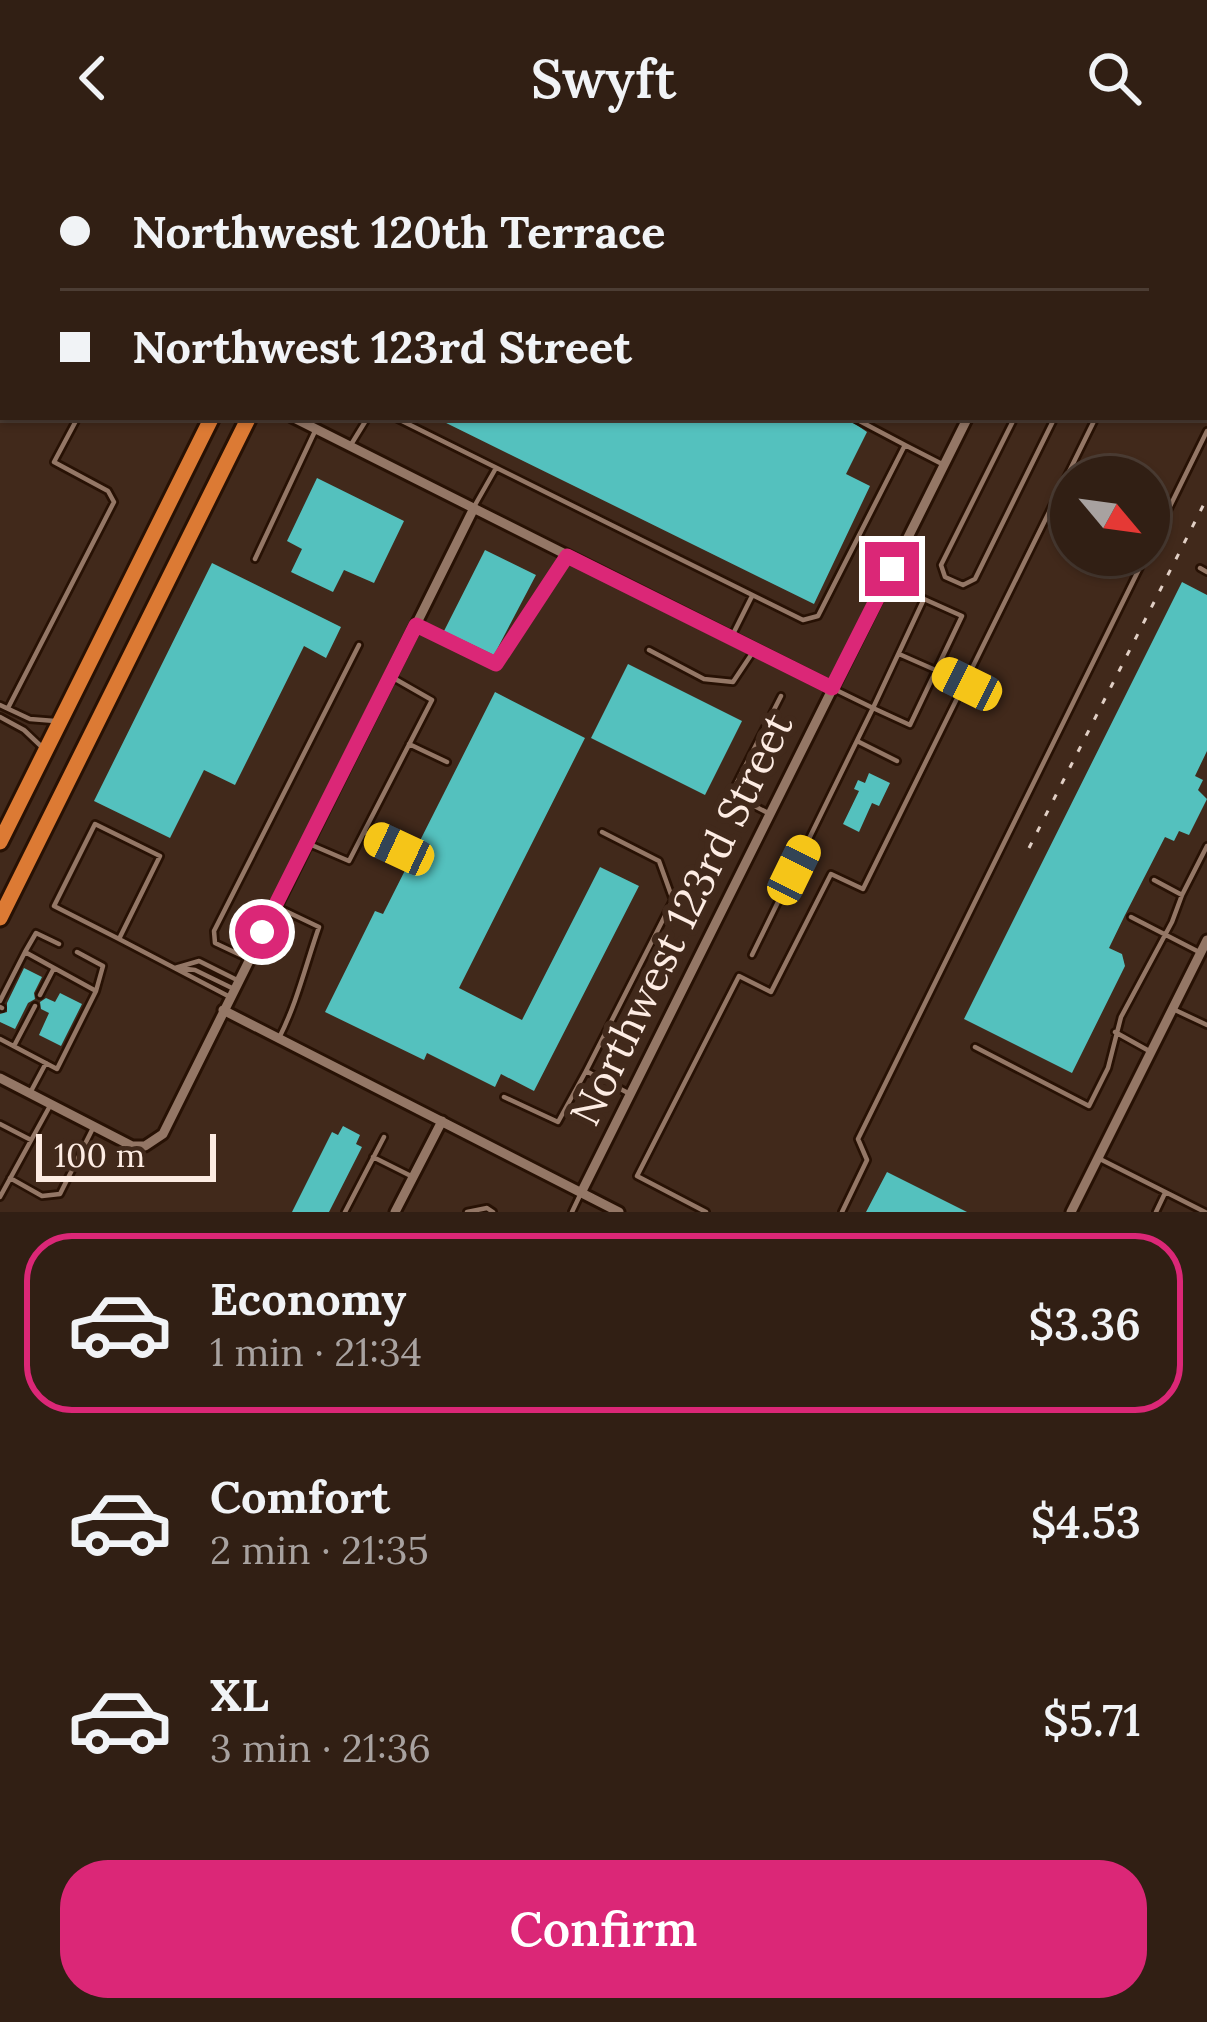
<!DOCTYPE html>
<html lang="en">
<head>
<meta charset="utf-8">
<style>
  :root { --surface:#311f14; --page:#3d2c22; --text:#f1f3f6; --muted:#a8a2a0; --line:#4c3d34; --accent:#db2777 }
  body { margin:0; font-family:Lora,serif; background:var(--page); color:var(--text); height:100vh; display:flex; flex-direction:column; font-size:45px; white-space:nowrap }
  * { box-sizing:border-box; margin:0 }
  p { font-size:39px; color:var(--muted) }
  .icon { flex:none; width:66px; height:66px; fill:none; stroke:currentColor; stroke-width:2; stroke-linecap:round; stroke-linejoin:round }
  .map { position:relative; height:1056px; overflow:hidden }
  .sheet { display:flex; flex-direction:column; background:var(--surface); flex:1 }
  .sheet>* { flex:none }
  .hud { position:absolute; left:0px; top:0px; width:1209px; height:264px; box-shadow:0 3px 9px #0004,0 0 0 3px var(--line); display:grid; align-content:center; height:264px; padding:0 60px; background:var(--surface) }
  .needle { width:78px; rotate:119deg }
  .tools { position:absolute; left:1050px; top:300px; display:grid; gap:24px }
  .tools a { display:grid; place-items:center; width:120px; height:120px; border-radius:50%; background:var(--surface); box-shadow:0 3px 9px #0004,0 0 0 3px var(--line); font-size:60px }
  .scale { position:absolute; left:36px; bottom:30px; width:180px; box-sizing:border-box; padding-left:12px; border:6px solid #fdece3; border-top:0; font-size:33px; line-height:42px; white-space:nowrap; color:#fdece3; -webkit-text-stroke:9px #41291b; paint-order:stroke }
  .end { position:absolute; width:54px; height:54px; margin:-27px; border:15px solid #db2777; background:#fff; box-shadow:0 0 0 6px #fff }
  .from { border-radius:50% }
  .car { position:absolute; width:36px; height:72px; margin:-36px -18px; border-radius:15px; box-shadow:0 0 9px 3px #0007; background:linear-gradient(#f5c518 24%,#345 0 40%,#f5c518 0 76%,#345 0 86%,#f5c518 0) }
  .hud b { display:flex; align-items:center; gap:42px; height:114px; font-size:45px }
  .hud b+b { border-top:3px solid var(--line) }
  .hud i { width:30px; height:30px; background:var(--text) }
  ul { padding:21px 0 0; list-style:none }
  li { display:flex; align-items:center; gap:36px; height:180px; margin:0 24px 18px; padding:0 36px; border:6px solid transparent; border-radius:48px }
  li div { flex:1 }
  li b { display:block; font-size:45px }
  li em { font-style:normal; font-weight:600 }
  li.current { border-color:var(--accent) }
  li>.icon { width:108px; height:108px; stroke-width:1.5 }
  .cta { display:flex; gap:24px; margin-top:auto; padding:24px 60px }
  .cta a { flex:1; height:138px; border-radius:48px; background:var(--accent); color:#fff; font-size:48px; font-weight:600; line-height:138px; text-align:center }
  header { display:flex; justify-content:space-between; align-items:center; height:156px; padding:0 60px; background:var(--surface); font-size:54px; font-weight:600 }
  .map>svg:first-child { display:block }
</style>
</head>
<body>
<header><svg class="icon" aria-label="back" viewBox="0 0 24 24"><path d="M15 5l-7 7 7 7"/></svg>Swyft<svg class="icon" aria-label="search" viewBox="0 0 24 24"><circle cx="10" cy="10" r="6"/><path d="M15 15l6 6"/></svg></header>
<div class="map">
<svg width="1207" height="1056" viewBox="0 0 1207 1056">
  <rect width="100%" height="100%" fill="#41291b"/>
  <path fill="#54c1be" d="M434 261H845L867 276 846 318 870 330 814 448Z
    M317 322 404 365 374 427 344 414 333 436 291 416 302 393 287 385Z
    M485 394 536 419 494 499 444 475Z
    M212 407 341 471 326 502 304 490 235 629 204 614 170 682 94 645Z
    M1182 426 1207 439V595L1195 620 1203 624 1198 634 1207 643 1189 679 1179 675 1174 685 1165 681 1125 759 1109 792 1122 798 1125 810 1072 917 964 863Z
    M628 508 742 565 705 639 591 582Z
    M495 536 585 582 459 832 522 864 600 711 639 730 534 935 501 918 495 931 427 897 424 904 325 856 375 755 383 758Z
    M869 617 890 627 879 650 872 647 859 676 843 668 859 635 854 633 858 624 865 627Z
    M24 812 42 821 34 837 35 843 28 847 15 873 0 866V858L7 856V847Z
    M60 837 82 848 61 890 39 879 49 857 41 853 40 846 46 842 55 846Z
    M343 970 360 979 356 988 362 991 329 1056H292L332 976 338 979Z
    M887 1016 967 1056H866Z"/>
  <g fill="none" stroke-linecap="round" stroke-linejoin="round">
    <defs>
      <path id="service" d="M292 0 299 3
        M923 0 930 3
        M5 3 7 0
        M56 3 57 0
        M102 3V0
        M711 3 713 0
        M956 3 957 0
        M1142 3 1143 0
        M0 12 3 7
        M0 25 3 31
        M0 70 3 72
        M1206 132 1207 133
        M0 152 3 153
        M1206 241 1207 242
        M394 261 803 464 818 460 905 289 944 309
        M852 261 905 289
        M1015 261 941 409 945 421 963 429 975 423 1055 261
        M352 287 368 261
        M475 349 496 312
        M1149 393 1207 275
        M255 403 316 273
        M1200 412 1207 416
        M924 443 962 460 910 569 873 552Z
        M415 469 496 508 567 400
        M733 478 752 440
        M649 494 704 523 733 526 755 493
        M899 498 965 527
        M0 549 30 563 55 565
        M8 552 114 346 108 335 54 306 78 261
        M0 561 24 574 44 593
        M857 585 897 605
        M409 588 447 606
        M770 658 731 638 781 540
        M95 668 160 700 119 783 54 750Z
        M364 676 399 693
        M307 687 349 705 432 544 390 520
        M1154 724 1182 739 1207 690
        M275 750 319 771C306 808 297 847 279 882
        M1131 761 1201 797
        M119 783 230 841
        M25 796 36 777 59 788
        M77 796 103 810 96 835
        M752 799 873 552 832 532
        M249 803 215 787 214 775 359 489
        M175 812 199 805 235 823
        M178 812 195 814 234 833
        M40 839 54 812
        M0 845 25 796 96 835 57 913 0 883
        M0 851 2 852
        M1173 853 1207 869
        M1115 876 1151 896
        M14 890 35 850
        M975 891 1089 950 1108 912 1121 861 1172 766 1182 739
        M586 915 673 744 659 705 602 676
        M30 937 46 907
        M504 941 558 966 586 915 630 938
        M0 968 31 984
        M373 1001 411 1020
        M1098 1002 1205 1056
        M10 1022 42 1040 60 1038 94 970
        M0 1041 51 948
        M345 1056 384 981
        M467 1056 487 1052 493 1056
        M572 1056 581 1037
        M706 1056 637 1020 739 820 771 836 831 718 863 733 1096 261
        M842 1056 867 1004 858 983 1146 399
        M1156 1056 1165 1037"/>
      <path id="minor" d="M1097 3 1098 0
        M0 105 3 106
        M0 122 3 124
        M292 261 832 532
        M223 854 619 1056
        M0 922 132 990H145L163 978 473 354
        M581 1037 968 261
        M395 1056 442 965
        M1071 1056 1207 784"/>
      <path id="secondary" d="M814 0 820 3
        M864 0 870 3
        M1206 174 1207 175
        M1206 201H1207"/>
      <path id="trunk" d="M326 3 327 0
        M364 3 365 0
        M0 686 212 261
        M0 762 249 261"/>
    </defs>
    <use href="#service" stroke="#271104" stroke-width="10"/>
    <use href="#minor" stroke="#271104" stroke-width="15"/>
    <use href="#secondary" stroke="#271104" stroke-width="20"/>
    <use href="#trunk" stroke="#271104" stroke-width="21"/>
    <use href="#service" stroke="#947766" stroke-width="4.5"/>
    <use href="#minor" stroke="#947766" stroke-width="9"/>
    <use href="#secondary" stroke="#947766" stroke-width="14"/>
    <use href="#trunk" stroke="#dc7a34" stroke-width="15"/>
    <path stroke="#e1cfc5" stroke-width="3" stroke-dasharray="6 12" stroke-linecap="butt" d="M1029 692 1207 342"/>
  </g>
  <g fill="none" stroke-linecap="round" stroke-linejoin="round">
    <path stroke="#db2777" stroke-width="15" d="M262 776 416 469 496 508 567 400 832 532 892 413"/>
  </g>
  <g text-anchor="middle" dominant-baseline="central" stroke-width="12" stroke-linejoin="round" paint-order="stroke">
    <g font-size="42" fill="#fdece3" stroke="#41291b">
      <text transform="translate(681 763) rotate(-64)">Northwest 123rd Street</text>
    </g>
  </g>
</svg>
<div class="tools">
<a><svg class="needle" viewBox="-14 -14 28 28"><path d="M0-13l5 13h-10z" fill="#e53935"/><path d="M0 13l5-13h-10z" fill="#a8a2a0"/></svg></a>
</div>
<div class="scale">100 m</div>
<i class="end from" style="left:262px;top:776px"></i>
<i class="end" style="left:892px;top:413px"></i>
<i class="car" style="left:967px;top:528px;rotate:296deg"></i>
<i class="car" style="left:399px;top:693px;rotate:295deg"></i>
<i class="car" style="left:794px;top:714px;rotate:26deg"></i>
<div class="hud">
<b><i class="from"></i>Northwest 120th Terrace</b>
<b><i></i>Northwest 123rd Street</b>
</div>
</div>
<section class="sheet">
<ul>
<li class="current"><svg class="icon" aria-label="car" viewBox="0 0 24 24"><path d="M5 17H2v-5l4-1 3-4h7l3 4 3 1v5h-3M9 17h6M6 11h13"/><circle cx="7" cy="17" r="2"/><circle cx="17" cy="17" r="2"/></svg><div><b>Economy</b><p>1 min · 21:34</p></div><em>$3.36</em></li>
<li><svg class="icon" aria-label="car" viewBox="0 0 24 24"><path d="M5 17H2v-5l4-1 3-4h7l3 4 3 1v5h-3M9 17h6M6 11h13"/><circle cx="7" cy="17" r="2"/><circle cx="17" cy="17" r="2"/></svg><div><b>Comfort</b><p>2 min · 21:35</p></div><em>$4.53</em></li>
<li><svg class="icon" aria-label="car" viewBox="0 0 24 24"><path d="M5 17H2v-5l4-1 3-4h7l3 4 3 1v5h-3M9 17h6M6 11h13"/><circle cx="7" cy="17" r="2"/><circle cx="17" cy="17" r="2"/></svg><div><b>XL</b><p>3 min · 21:36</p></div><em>$5.71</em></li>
</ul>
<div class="cta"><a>Confirm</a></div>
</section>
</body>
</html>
